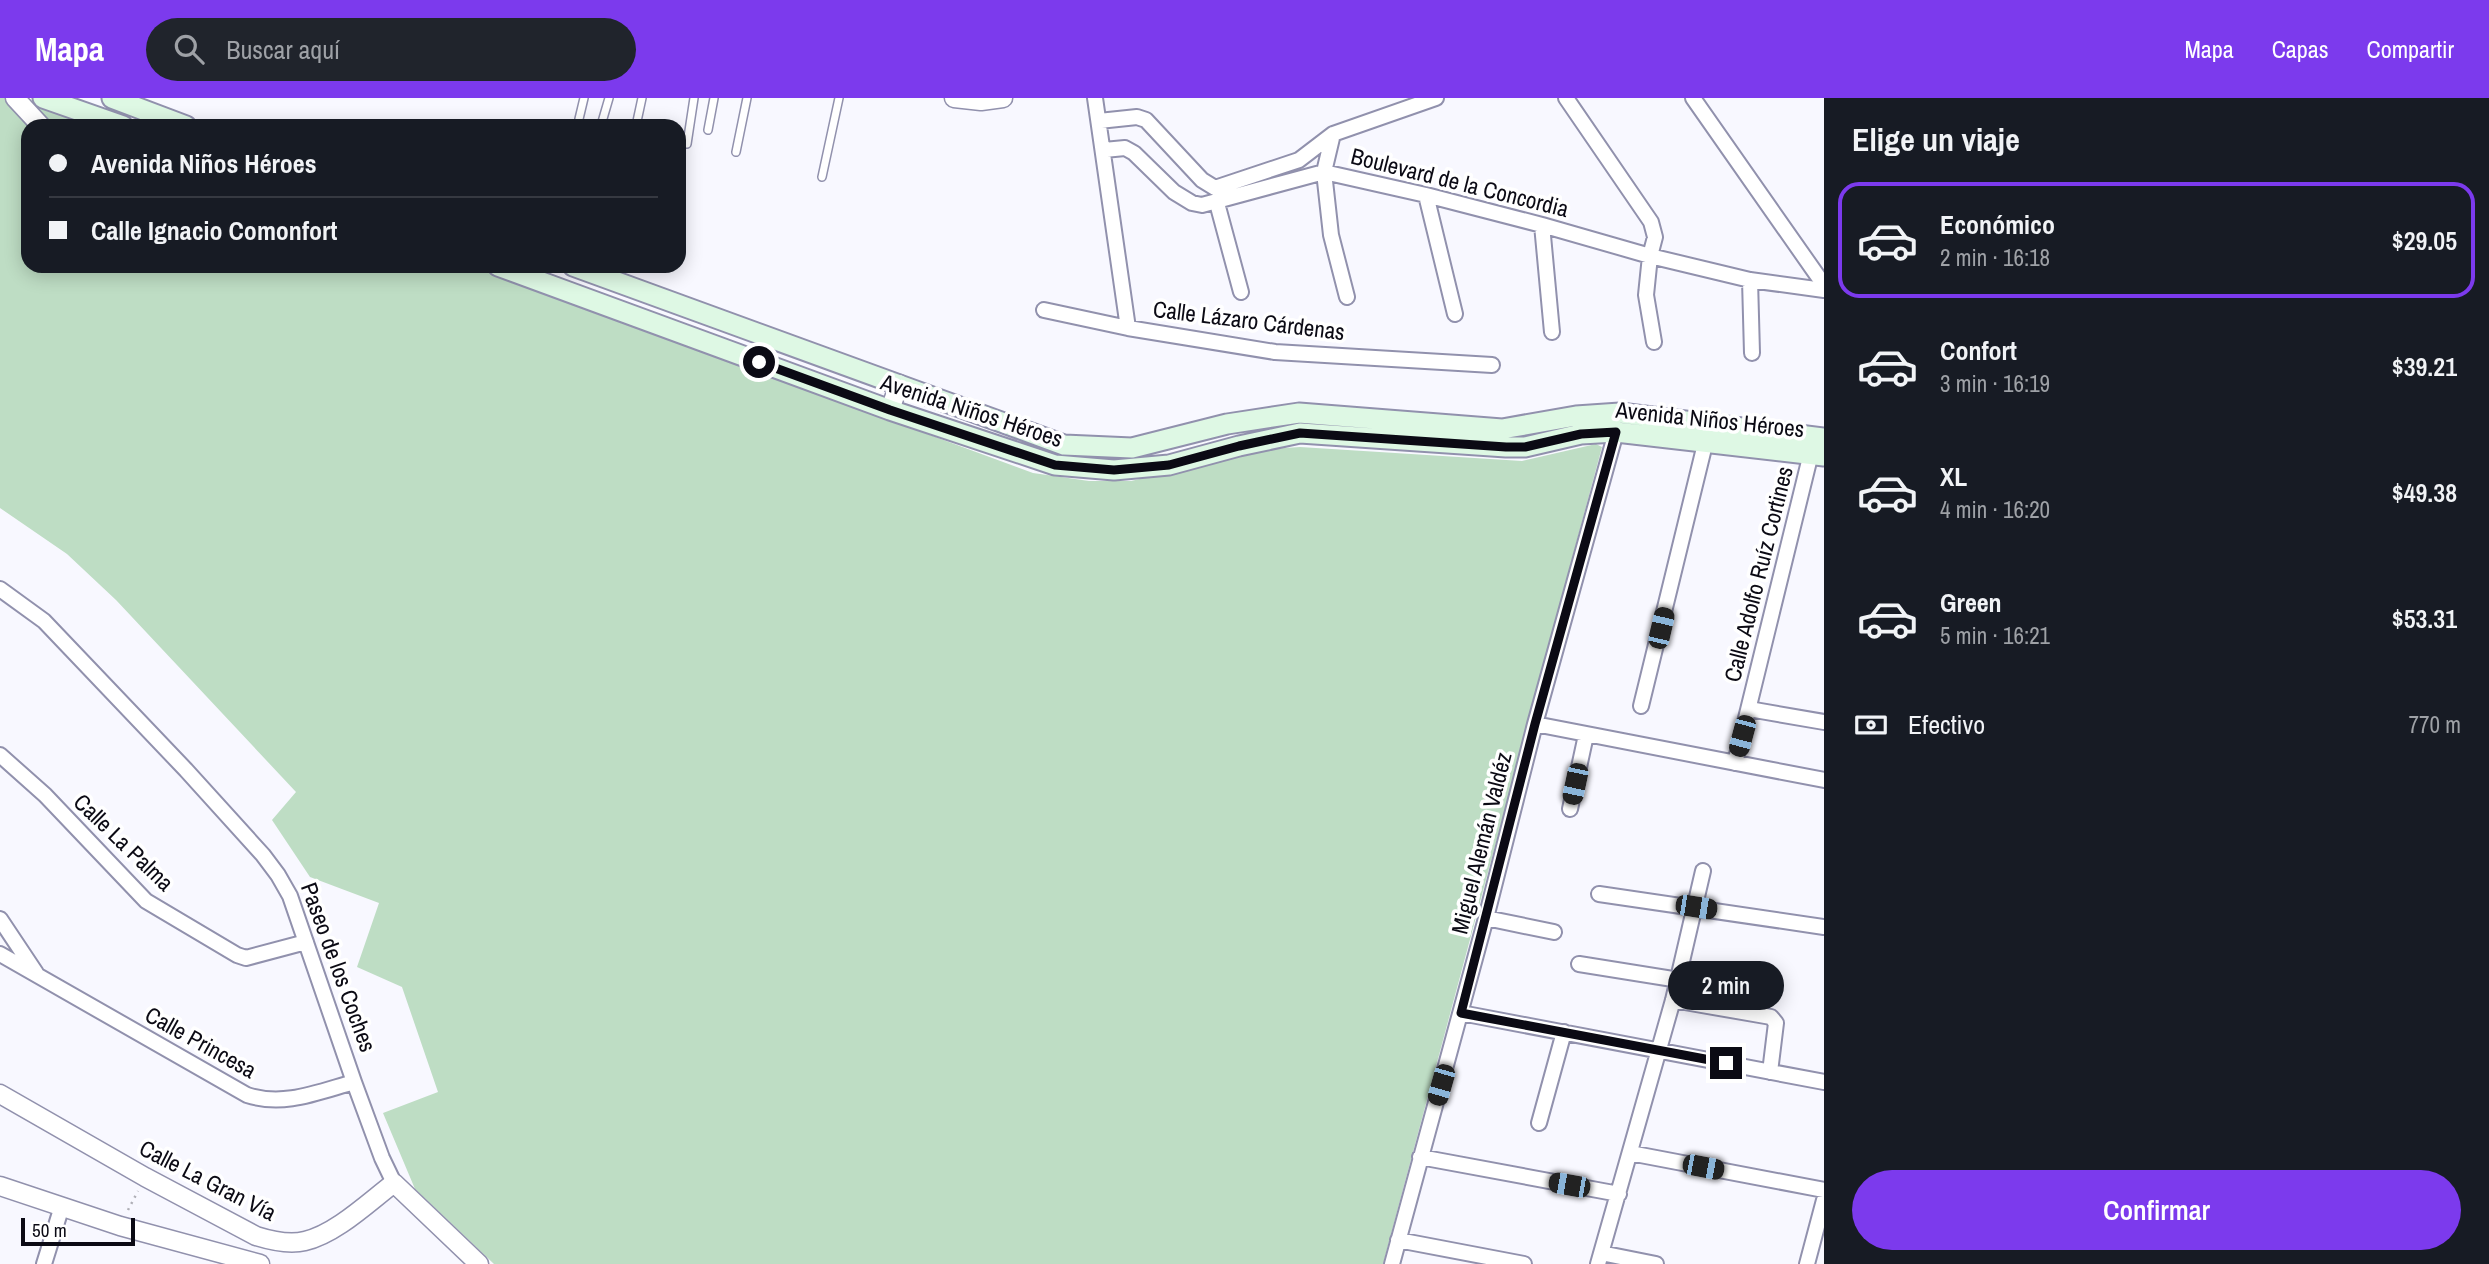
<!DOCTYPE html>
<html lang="es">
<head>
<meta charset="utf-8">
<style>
  :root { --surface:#171b24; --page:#20242c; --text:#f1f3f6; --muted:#9ea1a6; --line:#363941; --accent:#7c3aed }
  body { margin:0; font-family:"Archivo Narrow",sans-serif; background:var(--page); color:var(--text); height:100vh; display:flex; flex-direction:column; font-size:26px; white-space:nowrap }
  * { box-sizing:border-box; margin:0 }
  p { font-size:23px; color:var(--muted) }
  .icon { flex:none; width:38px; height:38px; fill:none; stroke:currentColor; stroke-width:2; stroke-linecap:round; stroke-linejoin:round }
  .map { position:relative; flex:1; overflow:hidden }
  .details { display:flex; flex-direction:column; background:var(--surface); width:665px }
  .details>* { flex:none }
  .top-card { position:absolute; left:21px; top:21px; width:665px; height:154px; border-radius:21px; box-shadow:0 4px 18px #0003; display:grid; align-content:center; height:154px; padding:0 28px; background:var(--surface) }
  .scale { position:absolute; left:21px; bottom:18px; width:114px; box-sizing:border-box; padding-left:7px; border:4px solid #0b0a14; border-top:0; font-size:19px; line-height:24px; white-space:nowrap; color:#0b0a14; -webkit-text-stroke:5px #fff; paint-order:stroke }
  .end { position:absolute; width:32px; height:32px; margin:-16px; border:9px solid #0b0a14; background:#fff; box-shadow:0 0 0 4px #fff }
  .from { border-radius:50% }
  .bubble { position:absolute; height:49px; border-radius:24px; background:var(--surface); box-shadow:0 4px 18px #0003; font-size:23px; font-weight:600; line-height:49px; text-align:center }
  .car { position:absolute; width:21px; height:42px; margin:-21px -10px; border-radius:9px; box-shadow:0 0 5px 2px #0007; background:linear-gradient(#222 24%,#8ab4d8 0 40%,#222 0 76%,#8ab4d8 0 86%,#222 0) }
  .top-card b { display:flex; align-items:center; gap:24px; height:66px; font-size:26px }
  .top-card b+b { border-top:2px solid var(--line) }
  .top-card i { width:18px; height:18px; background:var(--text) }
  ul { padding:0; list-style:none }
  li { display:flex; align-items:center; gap:21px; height:116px; margin:0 14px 10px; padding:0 14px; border:4px solid transparent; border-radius:21px }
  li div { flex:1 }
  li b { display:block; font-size:26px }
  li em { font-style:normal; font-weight:600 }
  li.selected { border-color:var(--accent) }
  li>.icon { width:63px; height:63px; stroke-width:1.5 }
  h2 { padding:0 28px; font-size:32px; line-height:84px }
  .pay { display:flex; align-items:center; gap:18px; height:77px; padding:0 28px; font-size:26px }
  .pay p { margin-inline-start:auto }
  .cta { display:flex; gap:14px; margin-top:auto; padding:14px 28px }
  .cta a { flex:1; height:80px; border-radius:42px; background:var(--accent); color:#fff; font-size:28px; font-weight:600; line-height:80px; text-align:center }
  header { display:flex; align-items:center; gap:42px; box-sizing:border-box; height:98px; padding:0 35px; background:var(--accent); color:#fff }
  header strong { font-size:33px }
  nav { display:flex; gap:38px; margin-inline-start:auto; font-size:24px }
  .search { width:490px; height:63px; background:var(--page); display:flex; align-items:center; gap:18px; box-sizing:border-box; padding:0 24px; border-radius:38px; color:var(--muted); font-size:26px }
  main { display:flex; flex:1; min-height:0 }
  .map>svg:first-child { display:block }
</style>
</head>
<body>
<header>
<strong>Mapa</strong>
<div class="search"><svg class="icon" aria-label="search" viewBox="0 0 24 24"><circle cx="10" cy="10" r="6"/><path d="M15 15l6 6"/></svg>Buscar aquí</div>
<nav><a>Mapa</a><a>Capas</a><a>Compartir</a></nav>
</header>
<main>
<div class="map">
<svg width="1824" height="1166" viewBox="0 0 1824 1166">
  <rect width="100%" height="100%" fill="#f8f8ff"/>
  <path fill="#beddc4" d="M0 0H17L93 28H28V168H472L1033 375 1089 383H1131L1270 351 1300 349 1522 363 1596 346 1602 349 1383 1166H494L415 1091 383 1015 438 994 402 889 357 869 379 805 310 779 272 722 296 694 116 502 67 456 0 410Z"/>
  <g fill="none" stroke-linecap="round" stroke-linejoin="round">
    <defs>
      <path id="service" d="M579 21 584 0
        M602 24 609 0
        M636 28 642 0
        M708 32 714 0
        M687 46 694 0
        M736 54 747 0
        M822 79 839 0"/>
      <path id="minor" d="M1095 0 1128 230
        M1566 0 1651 124 1655 139 1650 158 1646 197 1654 244
        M1693 0 1824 187
        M1099 23 1137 19 1146 22 1202 82 1215 90 1299 62 1333 36
        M1104 52 1125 50 1134 55 1174 94 1192 105 1202 107 1324 74 1426 97 1542 127 1650 158 1750 182 1824 192
        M1426 97 1455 216
        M1217 105 1241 194
        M1542 127 1552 234
        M1750 182 1752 255
        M1347 199 1331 137 1324 74 1333 36 1436 0
        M1044 212 1128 230 1275 254 1492 267
        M0 491 44 523 186 672 263 757 278 777 290 798 354 984 382 1060 394 1085
        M1641 608 1705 346
        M1749 611 1824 624
        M1535 626 1824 682
        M0 657 45 697 146 803 237 857 246 860 306 844
        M1735 665 1813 347
        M1570 711 1586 637
        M1599 796 1824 829
        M1486 820 1554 834
        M0 821 36 875
        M0 856 247 997C284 1009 318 994 354 984
        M1579 866 1679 882
        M1673 902 1771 919 1776 925 1770 974
        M1461 915 1824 984
        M1539 1025 1564 934
        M1630 1055 1824 1092
        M1420 1059 1619 1096
        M1398 1142 1524 1166
        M1601 1155 1656 1166
        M44 1166 62 1108
        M1392 1166 1486 820 1535 626 1616 334
        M1598 1166 1673 902 1703 773
        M1807 1166 1824 1102"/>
      <path id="tertiary" d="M15 0 41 28
        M954 0 981 3 1003 0
        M890 312 899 286
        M0 996 145 1079 256 1138C272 1143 289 1147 305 1143 336 1136 370 1103 394 1085L479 1166
        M0 1088 120 1128 260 1166"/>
      <path id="secondary" d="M43 0 123 28
        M112 0 186 28
        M498 168 890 312 1055 367 1114 372 1169 367 1239 348 1300 335 1506 349H1525L1581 336 1616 334 1824 358
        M573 168 1064 347 1132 350 1227 326 1299 315 1502 331 1576 318 1620 315 1824 340"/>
    </defs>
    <use href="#service" stroke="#9191ad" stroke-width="10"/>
    <use href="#minor" stroke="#9191ad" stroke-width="18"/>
    <use href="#tertiary" stroke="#9191ad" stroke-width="21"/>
    <use href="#secondary" stroke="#9191ad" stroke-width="23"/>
    <path stroke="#afafb6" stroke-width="2.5" stroke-dasharray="2 5" stroke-linecap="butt" d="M128 1112 138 1093"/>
    <use href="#service" stroke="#fff" stroke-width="7"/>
    <use href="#minor" stroke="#fff" stroke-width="14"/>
    <use href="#tertiary" stroke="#fff" stroke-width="18"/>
    <use href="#secondary" stroke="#def8e4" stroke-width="19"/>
  </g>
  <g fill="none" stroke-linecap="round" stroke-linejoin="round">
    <path stroke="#0b0a14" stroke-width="9" d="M759 264 890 312 1055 367 1114 372 1169 367 1239 348 1300 335 1506 349H1525L1581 336 1616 334 1535 626 1461 915 1726 965"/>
  </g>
  <g text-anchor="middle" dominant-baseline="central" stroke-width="7" stroke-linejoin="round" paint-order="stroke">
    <g font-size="23" fill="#0b0a14" stroke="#fff">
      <text transform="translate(1460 84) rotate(14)">Boulevard de la Concordia</text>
      <text transform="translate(1249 222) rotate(7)">Calle Lázaro Cárdenas</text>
      <text transform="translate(972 312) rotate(18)">Avenida Niños Héroes</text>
      <text transform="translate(1710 321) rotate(6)">Avenida Niños Héroes</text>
      <text transform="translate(1758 476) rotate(-76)">Calle Adolfo Ruíz Cortines</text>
      <text transform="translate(124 744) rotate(44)">Calle La Palma</text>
      <text transform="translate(1481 745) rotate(-76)">Miguel Alemán Valdéz</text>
      <text transform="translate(339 869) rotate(70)">Paseo de los Coches</text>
      <text transform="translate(201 944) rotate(29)">Calle Princesa</text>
      <text transform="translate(208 1082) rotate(27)">Calle La Gran Vía</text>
    </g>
  </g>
</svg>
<div class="scale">50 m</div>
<i class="end from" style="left:759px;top:264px"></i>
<i class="end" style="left:1726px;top:965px"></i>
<div class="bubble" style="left:1668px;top:863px;width:116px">2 min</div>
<i class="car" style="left:1661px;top:530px;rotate:13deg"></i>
<i class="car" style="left:1742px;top:638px;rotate:195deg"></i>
<i class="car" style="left:1575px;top:686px;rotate:192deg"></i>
<i class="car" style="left:1696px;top:809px;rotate:99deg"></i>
<i class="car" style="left:1441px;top:987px;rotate:196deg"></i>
<i class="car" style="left:1703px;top:1069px;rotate:101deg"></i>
<i class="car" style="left:1569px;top:1087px;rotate:280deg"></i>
<div class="top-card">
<b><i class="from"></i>Avenida Niños Héroes</b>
<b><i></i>Calle Ignacio Comonfort</b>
</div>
</div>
<section class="details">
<h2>Elige un viaje</h2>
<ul>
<li class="selected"><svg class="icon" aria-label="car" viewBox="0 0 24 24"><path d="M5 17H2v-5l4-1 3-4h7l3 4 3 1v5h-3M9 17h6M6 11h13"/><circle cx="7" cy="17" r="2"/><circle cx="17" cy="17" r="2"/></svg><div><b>Económico</b><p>2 min · 16:18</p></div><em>$29.05</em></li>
<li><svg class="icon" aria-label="car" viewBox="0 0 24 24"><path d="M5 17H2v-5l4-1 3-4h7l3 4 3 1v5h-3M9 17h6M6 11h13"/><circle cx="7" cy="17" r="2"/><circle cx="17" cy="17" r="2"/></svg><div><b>Confort</b><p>3 min · 16:19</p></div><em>$39.21</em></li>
<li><svg class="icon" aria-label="car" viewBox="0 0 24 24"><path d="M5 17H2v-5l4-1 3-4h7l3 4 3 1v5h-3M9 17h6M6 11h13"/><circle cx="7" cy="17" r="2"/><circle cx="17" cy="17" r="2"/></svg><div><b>XL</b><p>4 min · 16:20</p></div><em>$49.38</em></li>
<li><svg class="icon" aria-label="car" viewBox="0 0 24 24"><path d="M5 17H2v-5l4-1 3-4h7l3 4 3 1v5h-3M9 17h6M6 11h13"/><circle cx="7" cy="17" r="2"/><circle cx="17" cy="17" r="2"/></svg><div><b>Green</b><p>5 min · 16:21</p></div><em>$53.31</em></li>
</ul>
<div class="pay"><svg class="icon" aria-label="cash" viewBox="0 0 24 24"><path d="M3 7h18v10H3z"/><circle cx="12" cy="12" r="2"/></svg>Efectivo<p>770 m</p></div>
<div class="cta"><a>Confirmar</a></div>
</section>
</main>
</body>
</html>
